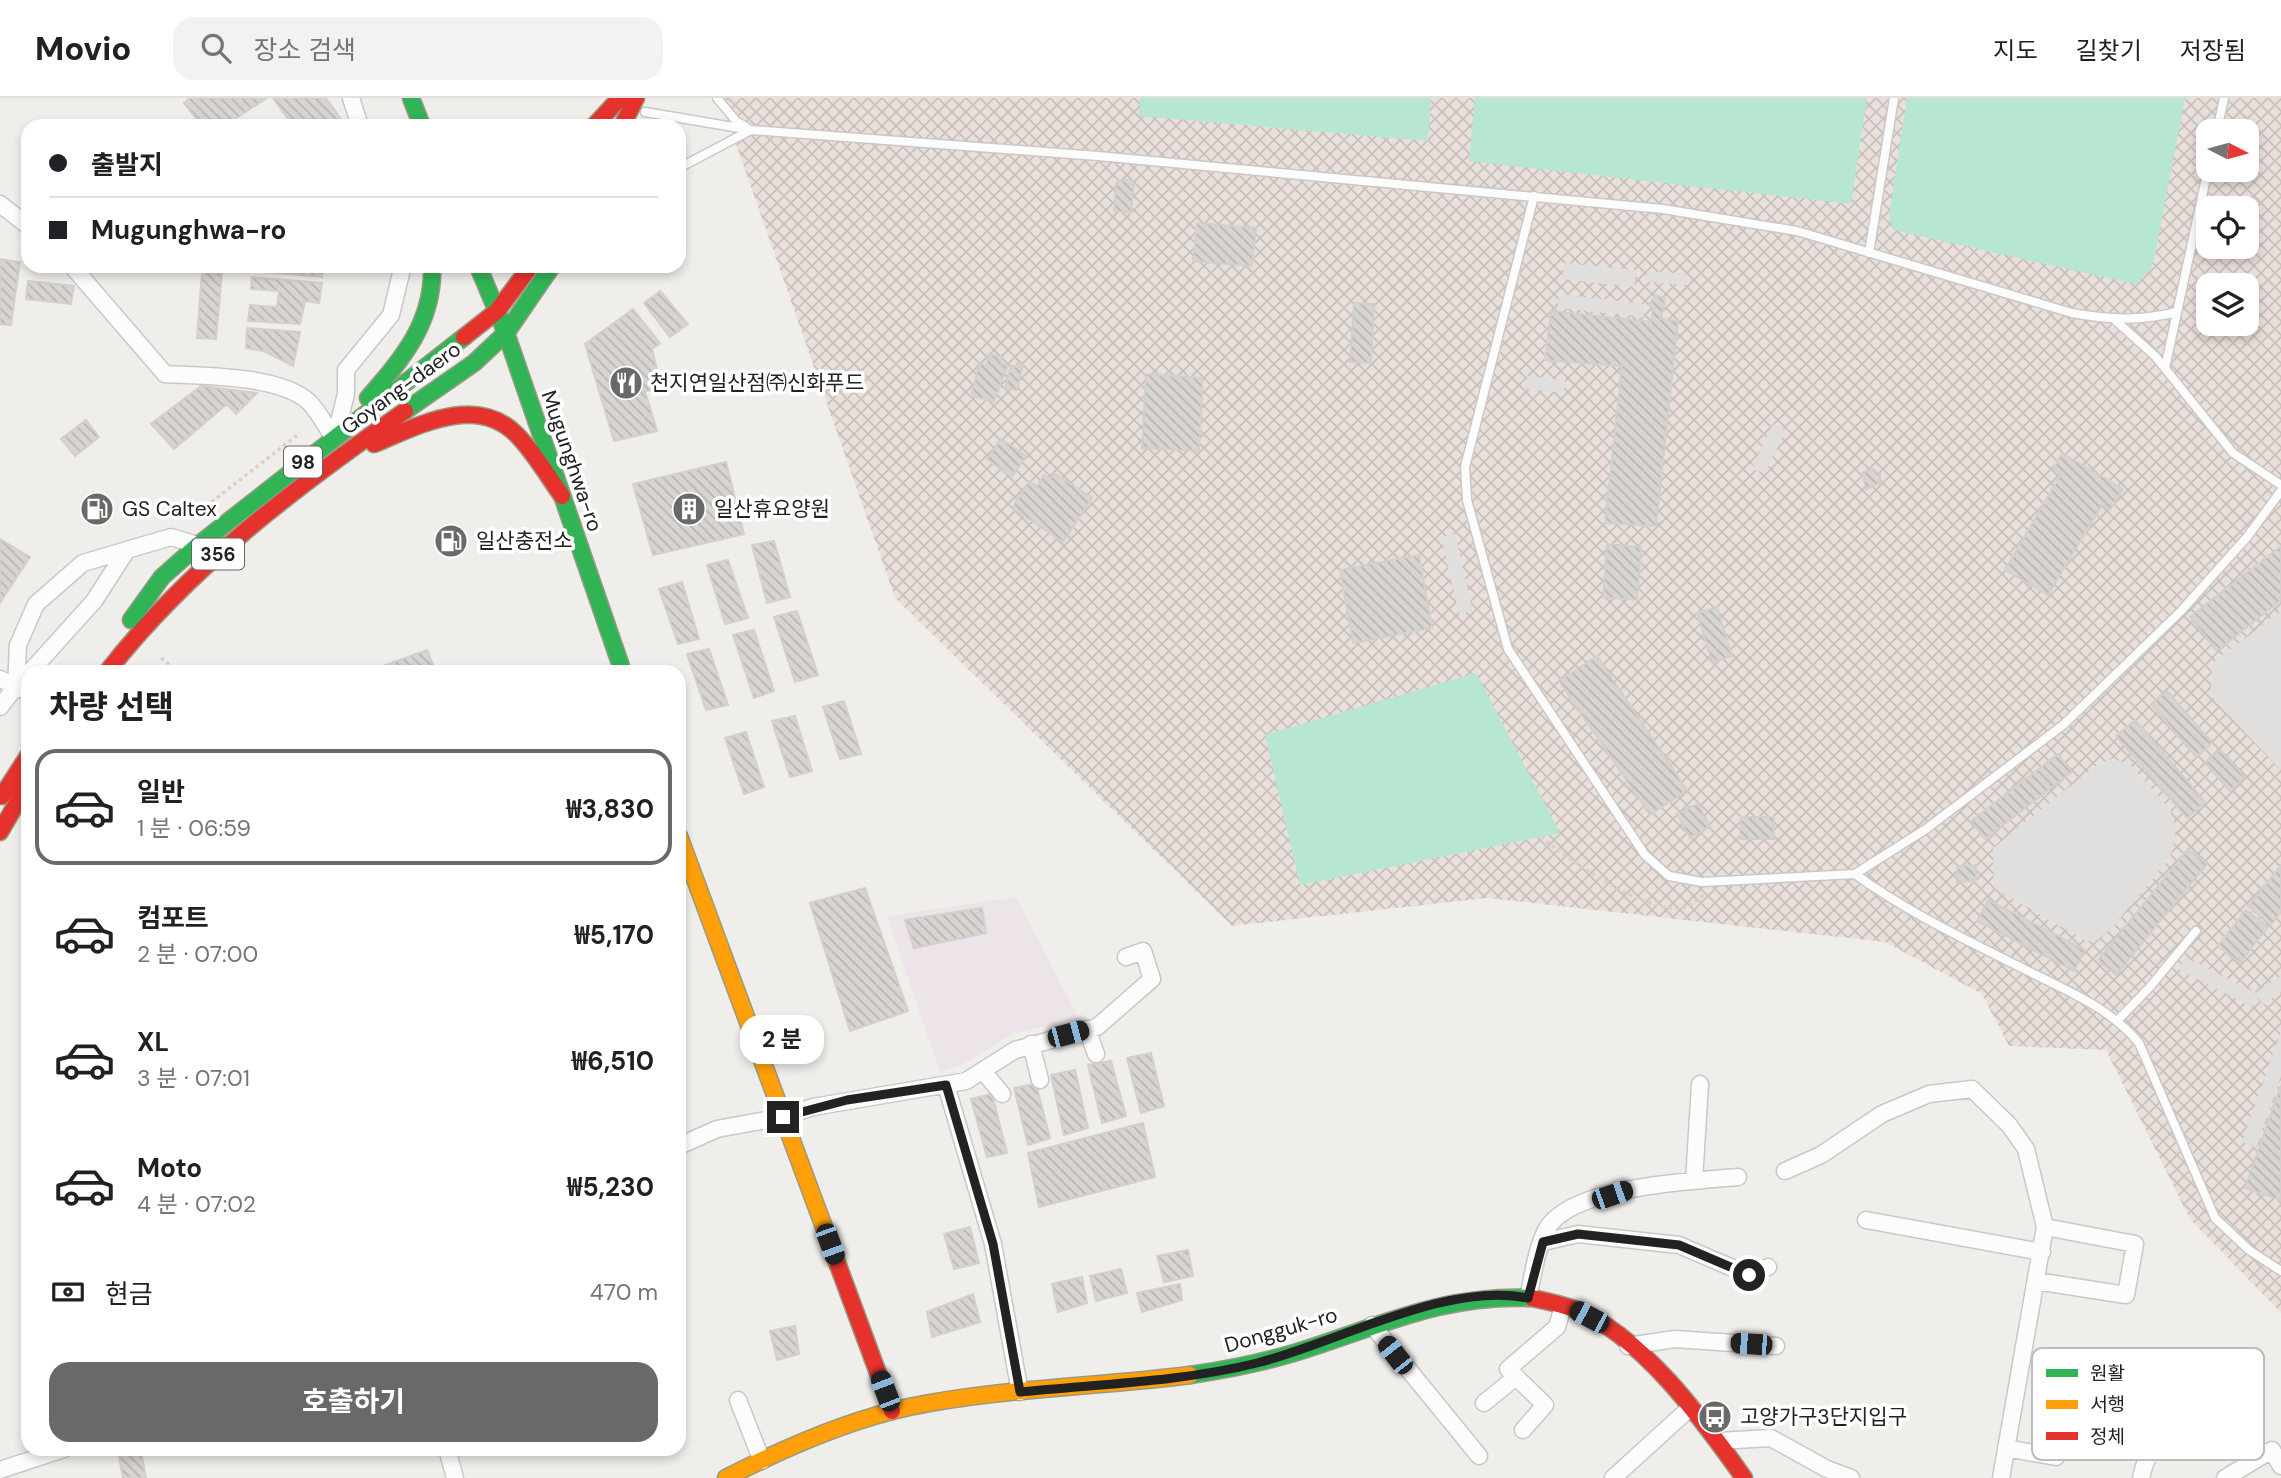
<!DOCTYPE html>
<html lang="ko">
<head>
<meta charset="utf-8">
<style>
  :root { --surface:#fff; --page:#f2f2f2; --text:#202124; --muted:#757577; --line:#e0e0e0; --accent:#6a6968 }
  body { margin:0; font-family:"DM Sans","Noto Sans KR",sans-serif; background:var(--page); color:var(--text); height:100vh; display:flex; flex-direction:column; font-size:26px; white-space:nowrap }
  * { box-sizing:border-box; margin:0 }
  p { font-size:23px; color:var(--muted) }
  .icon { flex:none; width:38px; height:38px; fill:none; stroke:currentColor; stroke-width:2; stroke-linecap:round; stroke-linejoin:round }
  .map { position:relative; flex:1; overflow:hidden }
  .drawer { position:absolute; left:21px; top:567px; width:665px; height:791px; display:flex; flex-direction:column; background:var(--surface); border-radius:21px; box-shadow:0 4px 10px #0003 }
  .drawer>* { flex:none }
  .banner { position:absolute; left:21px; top:21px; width:665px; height:154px; border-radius:21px; box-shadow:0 4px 10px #0003; display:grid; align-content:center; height:154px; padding:0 28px; background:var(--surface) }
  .needle { width:46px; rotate:96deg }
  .controls { position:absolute; left:2196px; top:21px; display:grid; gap:14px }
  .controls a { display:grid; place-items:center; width:63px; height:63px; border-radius:14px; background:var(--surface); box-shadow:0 4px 10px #0003; font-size:35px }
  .end { position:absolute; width:32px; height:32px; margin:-16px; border:9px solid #222; background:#fff; box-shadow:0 0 0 4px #fff }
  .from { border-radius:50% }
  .bubble { position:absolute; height:49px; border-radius:21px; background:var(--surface); box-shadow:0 4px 10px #0003; font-size:23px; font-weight:700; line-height:49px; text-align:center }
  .car { position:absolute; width:21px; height:42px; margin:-21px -10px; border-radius:9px; box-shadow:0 0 5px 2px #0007; background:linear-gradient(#222 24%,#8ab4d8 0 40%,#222 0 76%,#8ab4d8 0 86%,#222 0) }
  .banner b { display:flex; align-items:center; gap:24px; height:66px; font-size:26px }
  .banner b+b { border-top:2px solid var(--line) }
  .banner i { width:18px; height:18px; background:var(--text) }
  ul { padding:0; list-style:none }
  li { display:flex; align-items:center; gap:21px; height:116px; margin:0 14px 10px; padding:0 14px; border:4px solid transparent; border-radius:21px }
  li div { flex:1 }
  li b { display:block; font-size:26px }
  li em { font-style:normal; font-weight:700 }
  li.active { border-color:var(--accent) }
  li>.icon { width:63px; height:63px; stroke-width:1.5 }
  h2 { padding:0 28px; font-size:32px; line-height:84px }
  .pay { display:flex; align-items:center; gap:18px; height:77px; padding:0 28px; font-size:26px }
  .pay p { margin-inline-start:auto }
  .button { display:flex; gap:14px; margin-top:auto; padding:14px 28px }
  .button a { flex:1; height:80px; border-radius:21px; background:var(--accent); color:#fff; font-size:28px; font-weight:700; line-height:80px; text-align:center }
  header { display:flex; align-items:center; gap:42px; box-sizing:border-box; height:98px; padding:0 35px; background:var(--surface); border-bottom:2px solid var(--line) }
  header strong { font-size:33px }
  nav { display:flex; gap:38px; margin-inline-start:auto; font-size:24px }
  .search { width:490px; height:63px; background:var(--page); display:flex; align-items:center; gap:18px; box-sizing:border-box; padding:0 24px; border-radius:21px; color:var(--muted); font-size:26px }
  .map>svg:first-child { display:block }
</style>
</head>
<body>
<header>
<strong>Movio</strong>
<div class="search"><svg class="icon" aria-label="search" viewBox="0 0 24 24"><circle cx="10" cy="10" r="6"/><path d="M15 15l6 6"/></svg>장소 검색</div>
<nav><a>지도</a><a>길찾기</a><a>저장됨</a></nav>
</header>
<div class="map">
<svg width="2281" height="1380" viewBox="0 0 2281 1380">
  <defs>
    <pattern id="military-cross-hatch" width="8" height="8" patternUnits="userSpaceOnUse" patternTransform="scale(1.75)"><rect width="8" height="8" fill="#eae0db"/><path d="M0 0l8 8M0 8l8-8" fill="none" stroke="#c8c0bc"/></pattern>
    <pattern id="building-back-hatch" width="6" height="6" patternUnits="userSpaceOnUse" patternTransform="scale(1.75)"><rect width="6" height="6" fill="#d7d4d2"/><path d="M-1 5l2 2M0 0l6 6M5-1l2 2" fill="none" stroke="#b8b6b4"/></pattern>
  </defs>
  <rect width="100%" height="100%" fill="#f0eeeb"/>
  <path fill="#ede4e9" d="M1016 799 1079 920 1012 936 969 963 940 975 887 818Z"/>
  <path fill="url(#military-cross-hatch)" fill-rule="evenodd" d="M724 0H2281V1215L2190 1121 2106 952 2009 948 1982 896 1885 844 1487 800 1232 828 895 500 723 9ZM2208 33H2247V72H2208ZM2208 110H2247V149H2208ZM2208 187H2247V226H2208Z"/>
  <path fill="#b7e6d2" d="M1140 0H1431L1428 43 1139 18Z
    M1475 0H1867L1851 106 1469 63Z
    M1907 0H2185L2155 157 2151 171 2135 186 1893 132 1889 117Z
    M1476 575 1560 735 1300 787 1265 637Z"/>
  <path fill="#e0dfde" d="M1564 165 1636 172 1634 189 1562 181Z
    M1647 173 1687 176 1686 187 1646 184Z
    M1559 196 1645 206 1644 219 1558 210Z
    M1527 278 1565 282 1564 295 1525 291Z
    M1773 326 1786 332 1765 376 1752 370Z
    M1455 436 1473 513 1459 516 1441 439Z
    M2281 513V672L2214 602 2211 594 2212 567 2215 563Z
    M2113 660 2131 668 2170 711 2176 732 2173 749 2169 761 2112 830 2095 844 2086 843 1994 790 1993 750 2094 669Z
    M2185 859 2256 895 2281 877V894L2264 907 2257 899 2252 909 2179 872Z
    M2281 933V978L2256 1050 2242 1044Z"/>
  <path fill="url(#building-back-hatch)" stroke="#d3d0cc" stroke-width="2" d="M190 0H267L224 28H202L184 5Z
    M273 0H326L346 28H293Z
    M2220 72H2234L2232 83 2218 81Z
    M1129 81 1134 85 1131 115 1114 113 1116 85Z
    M1197 125 1256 130 1252 168 1193 163Z
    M0 161 20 164 11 227 0 226Z
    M265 168H324L322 179 264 174Z
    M202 174 222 175 216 241 197 240Z
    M252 179 322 185 319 205 305 203 300 226 248 223 250 207 277 209 279 193 251 191Z
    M28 183 74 188 71 206 26 201Z
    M660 193 688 226 670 239 644 205Z
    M1655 197 1664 200 1665 206 1660 221 1678 223 1656 428 1605 425 1622 268 1545 262 1551 213 1651 224 1653 211 1649 207Z
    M1354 205 1374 206 1371 265 1350 264Z
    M633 211 660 245 652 251 662 291 645 293 657 333 614 343 585 246Z
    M247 230 300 234 293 268 264 253 246 250Z
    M989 256 1001 259V266L1008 267 994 303 971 298 979 266 986 267Z
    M1017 265 1023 266 1017 292 1005 290 1011 267 1016 269Z
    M1146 276 1203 280 1199 353 1142 350Z
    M201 288 257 295 236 316 227 306 174 351 151 326Z
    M86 322 99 339 75 358 61 341Z
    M1001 341 1026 358 1012 379 987 361Z
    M2062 355 2123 391 2110 412 2102 407 2048 497 2005 472 2061 376 2053 371Z
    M726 364 744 436 653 457 633 386Z
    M1873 371 1880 377V385L1866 391 1862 375Z
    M1054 375 1092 400 1063 444 1012 410 1029 383 1037 389 1044 377 1050 381Z
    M0 441 30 459 0 505Z
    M774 443 790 499 767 505 752 447Z
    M1607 446 1641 449 1637 502 1603 499Z
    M2281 448V502L2217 553 2190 519Z
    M1419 457 1432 530 1353 545 1340 472Z
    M728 462 748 520 725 526 707 467Z
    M682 484 699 541 678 546 659 491Z
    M1717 509 1732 558 1712 564 1697 515Z
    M797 513 818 577 795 584 774 519Z
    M754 532 774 593 754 600 733 537Z
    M709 551 728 607 706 612 687 556Z
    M427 552 436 574H382L380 569Z
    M1597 558 1687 692 1650 717 1559 583Z
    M2167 593 2212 645 2196 659 2151 606Z
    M844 603 861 656 840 661 823 609Z
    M795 618 812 673 790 679 772 623Z
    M2135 622 2205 704 2187 720 2116 638Z
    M746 634 764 689 744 696 725 640Z
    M2220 652 2245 679 2230 693 2205 665Z
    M2058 656 2072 674 1985 741 1971 723Z
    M1698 705 1710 729 1690 740 1677 716Z
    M1741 719H1774V741H1740Z
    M2188 751 2207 766 2116 877 2098 862Z
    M1976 767V783L1957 784V768Z
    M2281 767V814L2271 827 2248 808Z
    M865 790 908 913 850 933 810 805Z
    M1988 802 2085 852 2074 873 1977 823Z
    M982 810 986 835 914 850 905 822Z
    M2246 812 2268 829 2240 865 2218 848Z
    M1151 955 1164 1008 1141 1015 1127 960Z
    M1111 963 1126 1018 1102 1025 1088 967Z
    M1075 972 1088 1030 1064 1037 1051 977Z
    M1036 986 1050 1040 1028 1047 1014 990Z
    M2281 987V1102L2245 1090Z
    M992 996 1007 1055 987 1059 971 1001Z
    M1143 1025 1155 1079 1039 1109 1028 1055Z
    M970 1129 979 1165 954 1171 944 1136Z
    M1188 1152 1193 1178 1164 1184 1157 1158Z
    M1121 1171 1127 1195 1096 1203 1090 1178Z
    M1082 1179 1087 1205 1058 1214 1052 1186Z
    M1180 1186 1182 1202 1142 1214 1137 1195Z
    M973 1196 980 1224 932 1239 927 1214Z
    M795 1228 799 1256 777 1262 770 1233Z
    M141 1353 146 1380H123L119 1359Z"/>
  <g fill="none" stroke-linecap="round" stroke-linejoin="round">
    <defs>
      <path id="lane" d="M717 0 736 23 746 29
        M645 14 751 32 1098 58 1663 111 1797 133 2072 215C2109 222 2141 223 2177 214
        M2217 33 2224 0
        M679 70 751 32
        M1534 98 1465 369 1467 402 1508 551 1645 757 1669 778 1702 784 1855 776 1926 731 2063 627 2088 603 2181 513 2247 439 2281 393
        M1869 155 1894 0
        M2115 222 2155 258 2233 355 2281 387
        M2165 270 2208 71
        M1855 776C1908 815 1969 843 2028 873 2068 893 2110 910 2139 945L2215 1120 2249 1152 2281 1173
        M2117 923 2149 890 2196 833"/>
      <path id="street" d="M351 0 360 28
        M0 106 28 128
        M72 168 165 276C203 278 280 277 309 304 319 314 326 329 334 340
        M335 339 346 296V272L391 217 401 175 399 168
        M30 574 94 503 127 452
        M0 581 28 594
        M16 588 18 547 36 506 83 465 171 439 204 449
        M0 609 21 582
        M1087 931 1096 956
        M1031 946 1040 982
        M983 973 1002 996
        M946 987 993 1146 1020 1294
        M679 1048 717 1031 783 1019 813 1009 966 983 1015 952 1097 929 1152 881 1143 853 1126 859
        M1785 1073 1821 1057 1882 1016 1929 996 1972 991 2009 1027 2026 1051 2045 1129 2001 1380
        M1694 1083 1700 986
        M1866 1122 2042 1154
        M1543 1144 1578 1136 1679 1147 1749 1177 1768 1169
        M2036 1183 2126 1197 2135 1146 2045 1129
        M1528 1200C1533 1178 1536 1152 1546 1132 1570 1088 1692 1083 1738 1079
        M1372 1227 1479 1358
        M1628 1248 1675 1241 1776 1248
        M738 1302 762 1363
        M1484 1305 1516 1279
        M1523 1332 1545 1307 1508 1271 1557 1229 1563 1208
        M1718 1343 1771 1340 1827 1371 1851 1380
        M2006 1350 2056 1359
        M447 1351 455 1380
        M0 1372 64 1351
        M1613 1380 1691 1309
        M2141 1380C2151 1332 2184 1319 2216 1288 2224 1281 2231 1271 2238 1263
        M2225 1380 2272 1352 2281 1368"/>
      <path id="fast" d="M411 0 422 28
        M478 168 506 235 623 574
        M368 300C403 260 434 224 432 168
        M405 313 474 265 506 235 552 168
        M131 522 162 479 197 448 464 239
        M1190 1277C1225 1272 1260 1265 1294 1255 1379 1229 1440 1196 1532 1200"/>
      <path id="slow" d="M679 738 838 1167
        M726 1380C784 1350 845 1323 909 1309 1001 1290 1097 1289 1190 1277"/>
      <path id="jam" d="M594 28 620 0
        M622 28 636 0
        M464 239 497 213 530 169
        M374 346C418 328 475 296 516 336 534 354 547 377 562 398
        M107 574C188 470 297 388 405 313
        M2 698 28 658
        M0 734 28 686
        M838 1167 892 1313
        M1532 1200C1546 1203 1561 1206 1574 1211 1642 1237 1703 1322 1744 1380"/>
    </defs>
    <use href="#lane" stroke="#c9c8c7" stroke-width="11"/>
    <use href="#street" stroke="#c9c8c7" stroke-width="19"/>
    <use href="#fast" stroke="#999a82" stroke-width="19"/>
    <use href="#slow" stroke="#999a82" stroke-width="19"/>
    <use href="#jam" stroke="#999a82" stroke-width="19"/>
    <path stroke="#dccecd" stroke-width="3.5" stroke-dasharray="3.5 3.5" stroke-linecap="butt" d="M195 417 300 335
      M161 560 178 574
      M1541 739C1570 762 1638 811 1676 810 1689 810 1696 804 1704 796"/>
    <use href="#lane" stroke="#fdfcfc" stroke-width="8"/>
    <use href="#street" stroke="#fdfcfc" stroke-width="16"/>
    <use href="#fast" stroke="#30b455" stroke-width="16"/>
    <use href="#slow" stroke="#ff9f0a" stroke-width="16"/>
    <use href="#jam" stroke="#e5322d" stroke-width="16"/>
  </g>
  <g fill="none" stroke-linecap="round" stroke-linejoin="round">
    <path stroke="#222" stroke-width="9" d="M783 1019 847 1002 946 987 993 1146 1020 1294C1098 1286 1181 1284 1257 1265 1337 1245 1446 1183 1528 1200L1543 1144 1578 1136 1679 1147 1749 1177"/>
  </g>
  <defs>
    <symbol id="restaurant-disc" viewBox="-11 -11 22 22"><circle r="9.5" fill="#6a6968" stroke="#fff"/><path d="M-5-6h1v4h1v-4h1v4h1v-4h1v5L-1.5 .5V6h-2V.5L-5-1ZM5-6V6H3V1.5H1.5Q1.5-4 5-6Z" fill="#fff"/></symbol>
    <symbol id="fuel-disc" viewBox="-11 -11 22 22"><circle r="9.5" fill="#6a6968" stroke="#fff"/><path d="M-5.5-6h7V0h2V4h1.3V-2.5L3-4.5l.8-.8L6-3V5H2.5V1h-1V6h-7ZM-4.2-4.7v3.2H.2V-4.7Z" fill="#fff"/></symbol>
    <symbol id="building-disc" viewBox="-11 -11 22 22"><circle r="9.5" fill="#6a6968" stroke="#fff"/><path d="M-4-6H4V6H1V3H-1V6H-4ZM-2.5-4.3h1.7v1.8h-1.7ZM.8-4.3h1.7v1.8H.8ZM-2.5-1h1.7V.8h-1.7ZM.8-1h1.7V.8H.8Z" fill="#fff"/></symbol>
    <symbol id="bus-disc" viewBox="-11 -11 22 22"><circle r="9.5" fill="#6a6968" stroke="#fff"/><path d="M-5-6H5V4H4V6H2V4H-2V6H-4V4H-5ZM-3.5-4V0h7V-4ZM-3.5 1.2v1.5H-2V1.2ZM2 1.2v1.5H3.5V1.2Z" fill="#fff"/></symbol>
  </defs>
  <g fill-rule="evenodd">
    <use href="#restaurant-disc" x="607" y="266" width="38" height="38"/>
    <use href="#fuel-disc" x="78" y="392" width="38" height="38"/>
    <use href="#building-disc" x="670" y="392" width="38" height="38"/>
    <use href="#fuel-disc" x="432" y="424" width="38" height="38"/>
    <use href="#bus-disc" x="1696" y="1300" width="38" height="38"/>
  </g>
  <g text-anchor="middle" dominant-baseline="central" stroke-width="7" stroke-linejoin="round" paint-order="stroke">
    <g fill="#fff" stroke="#646464" stroke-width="2">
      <rect x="284" y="348.5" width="38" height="31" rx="5"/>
      <rect x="192" y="440.5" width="52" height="31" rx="5"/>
    </g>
    <g font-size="19" font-weight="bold" fill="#222">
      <text x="303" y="364">98</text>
      <text x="218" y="456">356</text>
    </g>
    <g font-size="21" fill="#222" stroke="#fff" text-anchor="start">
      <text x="650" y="285">천지연일산점㈜신화푸드</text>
      <text x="122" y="411">GS Caltex</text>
      <text x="714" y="411">일산휴요양원</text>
      <text x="476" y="443">일산충전소</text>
      <text x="1740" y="1319">고양가구3단지입구</text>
    </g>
    <g font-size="21" fill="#222" stroke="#fff">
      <text transform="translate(401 290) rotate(-36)">Goyang-daero</text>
      <text transform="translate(572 363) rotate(71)">Mugunghwa-ro</text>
      <text transform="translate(1281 1232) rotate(-16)">Dongguk-ro</text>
    </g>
  </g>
  <rect x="2032" y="1250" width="232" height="112" rx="10" fill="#fff" stroke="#bdbdbd" stroke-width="2"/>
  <rect x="2046" y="1271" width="32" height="8" fill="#30b455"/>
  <rect x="2046" y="1302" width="32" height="9" fill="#ff9f0a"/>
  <rect x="2046" y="1334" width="32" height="8" fill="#e5322d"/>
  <g font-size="19" fill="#222">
    <text x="2090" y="1282">원활</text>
    <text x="2090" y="1313">서행</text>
    <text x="2090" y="1345">정체</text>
  </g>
</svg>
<div class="controls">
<a><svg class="needle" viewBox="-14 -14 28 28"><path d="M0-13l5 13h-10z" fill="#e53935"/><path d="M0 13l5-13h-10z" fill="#757577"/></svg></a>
<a><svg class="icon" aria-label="locate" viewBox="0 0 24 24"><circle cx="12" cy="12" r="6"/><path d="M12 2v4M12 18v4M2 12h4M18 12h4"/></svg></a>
<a><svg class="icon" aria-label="layers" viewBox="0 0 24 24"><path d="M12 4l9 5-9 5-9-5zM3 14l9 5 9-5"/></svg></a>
</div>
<i class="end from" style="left:1749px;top:1177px"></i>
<i class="end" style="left:783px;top:1019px"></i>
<div class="bubble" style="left:740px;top:917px;width:84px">2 분</div>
<i class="car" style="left:1068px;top:936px;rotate:75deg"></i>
<i class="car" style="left:1612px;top:1097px;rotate:71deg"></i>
<i class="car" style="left:830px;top:1146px;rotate:160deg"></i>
<i class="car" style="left:1589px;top:1219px;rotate:298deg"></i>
<i class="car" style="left:1751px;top:1246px;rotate:274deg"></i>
<i class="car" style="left:1395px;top:1257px;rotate:322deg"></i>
<i class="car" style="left:885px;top:1293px;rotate:339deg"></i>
<div class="banner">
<b><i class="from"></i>출발지</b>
<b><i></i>Mugunghwa-ro</b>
</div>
<section class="drawer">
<h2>차량 선택</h2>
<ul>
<li class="active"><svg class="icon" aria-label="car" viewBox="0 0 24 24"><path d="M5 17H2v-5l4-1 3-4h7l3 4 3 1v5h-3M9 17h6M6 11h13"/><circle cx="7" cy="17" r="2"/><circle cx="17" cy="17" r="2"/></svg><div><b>일반</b><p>1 분 · 06:59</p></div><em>₩3,830</em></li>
<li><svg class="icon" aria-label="car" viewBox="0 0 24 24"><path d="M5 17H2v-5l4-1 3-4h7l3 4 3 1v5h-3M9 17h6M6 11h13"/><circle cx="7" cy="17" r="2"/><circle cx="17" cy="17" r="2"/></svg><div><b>컴포트</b><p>2 분 · 07:00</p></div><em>₩5,170</em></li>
<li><svg class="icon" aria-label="car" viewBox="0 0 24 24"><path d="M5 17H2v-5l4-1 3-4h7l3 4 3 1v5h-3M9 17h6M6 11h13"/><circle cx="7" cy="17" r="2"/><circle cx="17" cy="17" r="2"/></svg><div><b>XL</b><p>3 분 · 07:01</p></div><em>₩6,510</em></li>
<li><svg class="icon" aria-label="car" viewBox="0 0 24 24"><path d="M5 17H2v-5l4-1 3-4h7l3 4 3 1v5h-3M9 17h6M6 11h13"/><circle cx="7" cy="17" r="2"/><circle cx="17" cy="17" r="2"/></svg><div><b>Moto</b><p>4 분 · 07:02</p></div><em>₩5,230</em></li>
</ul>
<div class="pay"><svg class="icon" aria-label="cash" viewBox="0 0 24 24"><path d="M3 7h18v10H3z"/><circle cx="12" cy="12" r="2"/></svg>현금<p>470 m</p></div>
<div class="button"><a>호출하기</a></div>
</section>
</div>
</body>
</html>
